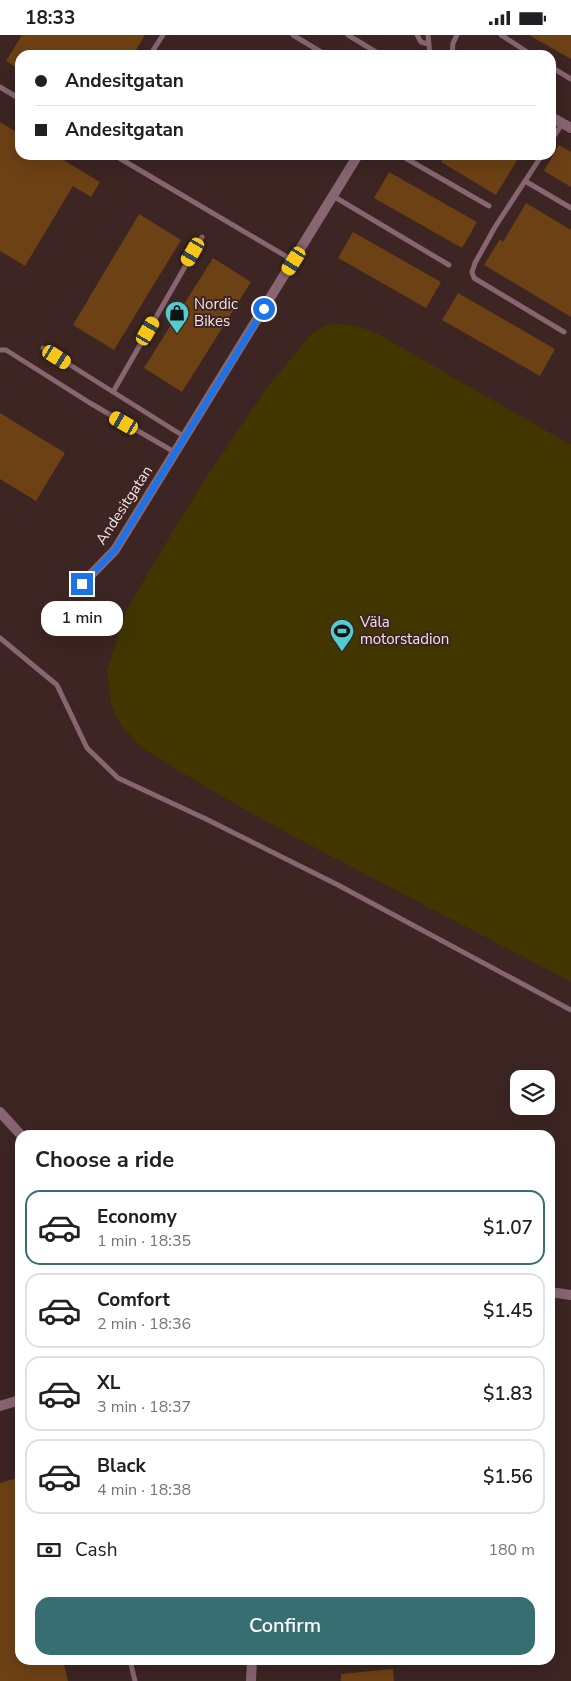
<!DOCTYPE html>
<html lang="en">
<head>
<meta charset="utf-8">
<style>
  :root { --surface:#fff; --page:#f2f2f2; --text:#202124; --muted:#757577; --line:#e0e0e0; --accent:#366e71 }
  body { margin:0; font-family:"Nunito Sans",sans-serif; background:var(--page); color:var(--text); height:100vh; display:flex; flex-direction:column; font-size:19px; white-space:nowrap }
  * { box-sizing:border-box; margin:0 }
  p { font-size:16px; color:var(--muted) }
  .icon { flex:none; width:28px; height:28px; fill:none; stroke:currentColor; stroke-width:2; stroke-linecap:round; stroke-linejoin:round }
  .map { position:relative; flex:1; overflow:hidden }
  .details { position:absolute; left:15px; top:1095px; width:540px; height:535px; display:flex; flex-direction:column; background:var(--surface); border-radius:15px; box-shadow:0 5px 20px #0002 }
  .details>* { flex:none }
  .hud { position:absolute; left:15px; top:15px; width:541px; height:110px; border-radius:15px; box-shadow:0 5px 20px #0002; display:grid; align-content:center; height:110px; padding:0 20px; background:var(--surface) }
  .buttons { position:absolute; left:510px; top:1035px; display:grid; gap:10px }
  .buttons a { display:grid; place-items:center; width:45px; height:45px; border-radius:10px; background:var(--surface); box-shadow:0 5px 20px #0002; font-size:25px }
  .end { position:absolute; width:22px; height:22px; margin:-11px; border:6px solid #1a73e8; background:#fff; box-shadow:0 0 0 2px #fff }
  .from { border-radius:50% }
  .bubble { position:absolute; height:35px; border-radius:15px; background:var(--surface); box-shadow:0 5px 20px #0002; font-size:16px; font-weight:600; line-height:35px; text-align:center }
  .car { position:absolute; width:15px; height:30px; margin:-15px -8px; border-radius:6px; box-shadow:0 0 4px 1px #0007; background:linear-gradient(#f5c518 24%,#345 0 40%,#f5c518 0 76%,#345 0 86%,#f5c518 0) }
  .hud b { display:flex; align-items:center; gap:18px; height:48px; font-size:19px }
  .hud b+b { border-top:1px solid var(--line) }
  .hud i { width:12px; height:12px; background:var(--text) }
  ul { padding:0; list-style:none }
  li { display:flex; align-items:center; gap:15px; height:75px; margin:0 10px 8px; padding:0 10px; border:2px solid var(--line); border-radius:15px }
  li div { flex:1 }
  li b { display:block; font-size:19px }
  li em { font-style:normal; font-weight:600 }
  li.on { border-color:var(--accent) }
  li>.icon { width:45px; height:45px; stroke-width:1.5 }
  h2 { padding:0 20px; font-size:22px; line-height:60px }
  .pay { display:flex; align-items:center; gap:12px; height:55px; padding:0 20px; font-size:19px }
  .pay p { margin-inline-start:auto }
  .action { display:flex; gap:10px; margin-top:auto; padding:10px 20px }
  .action a { flex:1; height:58px; border-radius:15px; background:var(--accent); color:#fff; font-size:20px; font-weight:600; line-height:58px; text-align:center }
  .status { display:flex; justify-content:space-between; align-items:center; height:35px; padding:0 25px; background:var(--surface); direction:ltr }
  .status svg { height:14px; fill:currentColor }
  .map>svg:first-child { display:block }
</style>
</head>
<body>
<div class="status"><b>18:33</b><svg viewBox="0 0 49 12"><path d="M0 12V9h3v3zM5 12V6h3v6zM10 12V3h3v9zM15 12V0h3v12zM26 1h20v11H26zM47 4h2v5h-2z"/></svg></div>
<div class="map">
<svg width="571" height="1646" viewBox="0 0 571 1646">
  <rect width="100%" height="100%" fill="#3c2522"/>
  <path fill="#413600" d="M338 289C355 289 370 295 385 303L571 410V947L285 797 206 752 142 713 121 691 111 670 107 635 127 574 152 531 200 452 265 355 309 302 318 294 326 290Z"/>
  <path fill="#6c4114" d="M22 0H145L133 20H20V35L6 26Z
    M529 0H571V24Z
    M0 87 20 99V120H55L100 147 91 162 73 151 25 231 0 216Z
    M559 110 571 117V152L544 136Z
    M445 120H520L496 160 441 127Z
    M389 137 477 187 462 213 374 163Z
    M526 168 571 195V282L484 230 500 204 503 207Z
    M139 179 181 205 114 315 73 290Z
    M353 197 441 247 426 273 338 223Z
    M213 223 251 247 182 357 144 333Z
    M458 258 555 314 540 341 442 285Z
    M0 378 65 418 36 466 0 444Z
    M17 1443 20 1454V1625H63L68 1646H0V1448Z
    M393 1634 394 1646H341V1639Z"/>
  <g fill="none" stroke-linecap="round" stroke-linejoin="round">
    <path stroke="#876571" stroke-width="5" d="M293 0 326 20
      M348 0 381 20
      M417 0 421 7 428 9
      M428 0 430 20
      M501 0 532 20
      M150 20 163 0
      M452 20 453 8 457 0
      M551 32 571 44
      M0 52 20 64
      M551 106 562 89
      M114 120 294 226
      M400 120 489 171
      M542 120 495 192 475 228 472 237 474 243 564 297
      M525 146 571 173
      M333 161 449 230
      M43 313 185 402
      M0 315H6L90 368 176 418
      M113 357 202 202
      M0 603 57 650 87 713 118 743 206 784 338 850 571 975
      M130 1625 135 1646"/>
    <path stroke="#876571" stroke-width="10" d="M551 82 571 93
      M82 549 115 515 358 120
      M0 1077 21 1100
      M550 1257 571 1260
      M0 1371 20 1365
      M251 1646 252 1625"/>
  </g>
  <g fill="none" stroke-linecap="round" stroke-linejoin="round">
    <path stroke="#1a73e8" stroke-width="6" d="M82 549 115 515 264 274"/>
  </g>
  <defs>
    <symbol id="shop-pin" viewBox="-11 -11 22 30"><path d="M0 17L-7.5 6A9.5 9.5 0 1 1 7.5 6Z" fill="#52cdcf" stroke="#3c2522"/><path d="M-5-2.5h2.3a2.7 3.5 0 0 1 5.4 0H5L5.5 6h-11ZM-1.5-2.5h3a1.5 2.3 0 0 0-3 0Z" fill="#111"/></symbol>
    <symbol id="stadium-pin" viewBox="-11 -11 22 30"><path d="M0 17L-7.5 6A9.5 9.5 0 1 1 7.5 6Z" fill="#52cdcf" stroke="#3c2522"/><path d="M0-5a6.5 5 0 1 0 0 10a6.5 5 0 1 0 0-10ZM-3.5-1.8h7v3.6h-7Z" fill="#111"/></symbol>
  </defs>
  <g fill-rule="evenodd">
    <use href="#shop-pin" x="163" y="264" width="28" height="38"/>
    <use href="#stadium-pin" x="328" y="582" width="28" height="38"/>
  </g>
  <g text-anchor="middle" dominant-baseline="central" stroke-width="4" stroke-linejoin="round" paint-order="stroke">
    <g font-size="15" fill="#f3e3e0" stroke="#3c2522" text-anchor="start">
      <text x="194" y="269">Nordic<tspan x="194" dy="17">Bikes</tspan></text>
      <text x="360" y="587">Väla<tspan x="360" dy="17">motorstadion</tspan></text>
    </g>
    <g font-size="15" fill="#f3e3e0" stroke="#3c2522">
      <text transform="translate(124 470) rotate(-57)">Andesitgatan</text>
    </g>
  </g>
</svg>
<div class="buttons">
<a><svg class="icon" aria-label="layers" viewBox="0 0 24 24"><path d="M12 4l9 5-9 5-9-5zM3 14l9 5 9-5"/></svg></a>
</div>
<i class="end from" style="left:264px;top:274px"></i>
<i class="end" style="left:82px;top:549px"></i>
<div class="bubble" style="left:41px;top:566px;width:82px">1 min</div>
<i class="car" style="left:193px;top:217px;rotate:210deg"></i>
<i class="car" style="left:294px;top:226px;rotate:212deg"></i>
<i class="car" style="left:148px;top:296px;rotate:30deg"></i>
<i class="car" style="left:57px;top:322px;rotate:122deg"></i>
<i class="car" style="left:124px;top:388px;rotate:300deg"></i>
<div class="hud">
<b><i class="from"></i>Andesitgatan</b>
<b><i></i>Andesitgatan</b>
</div>
<section class="details">
<h2>Choose a ride</h2>
<ul>
<li class="on"><svg class="icon" aria-label="car" viewBox="0 0 24 24"><path d="M5 17H2v-5l4-1 3-4h7l3 4 3 1v5h-3M9 17h6M6 11h13"/><circle cx="7" cy="17" r="2"/><circle cx="17" cy="17" r="2"/></svg><div><b>Economy</b><p>1 min · 18:35</p></div><em>$1.07</em></li>
<li><svg class="icon" aria-label="car" viewBox="0 0 24 24"><path d="M5 17H2v-5l4-1 3-4h7l3 4 3 1v5h-3M9 17h6M6 11h13"/><circle cx="7" cy="17" r="2"/><circle cx="17" cy="17" r="2"/></svg><div><b>Comfort</b><p>2 min · 18:36</p></div><em>$1.45</em></li>
<li><svg class="icon" aria-label="car" viewBox="0 0 24 24"><path d="M5 17H2v-5l4-1 3-4h7l3 4 3 1v5h-3M9 17h6M6 11h13"/><circle cx="7" cy="17" r="2"/><circle cx="17" cy="17" r="2"/></svg><div><b>XL</b><p>3 min · 18:37</p></div><em>$1.83</em></li>
<li><svg class="icon" aria-label="car" viewBox="0 0 24 24"><path d="M5 17H2v-5l4-1 3-4h7l3 4 3 1v5h-3M9 17h6M6 11h13"/><circle cx="7" cy="17" r="2"/><circle cx="17" cy="17" r="2"/></svg><div><b>Black</b><p>4 min · 18:38</p></div><em>$1.56</em></li>
</ul>
<div class="pay"><svg class="icon" aria-label="cash" viewBox="0 0 24 24"><path d="M3 7h18v10H3z"/><circle cx="12" cy="12" r="2"/></svg>Cash<p>180 m</p></div>
<div class="action"><a>Confirm</a></div>
</section>
</div>
</body>
</html>
